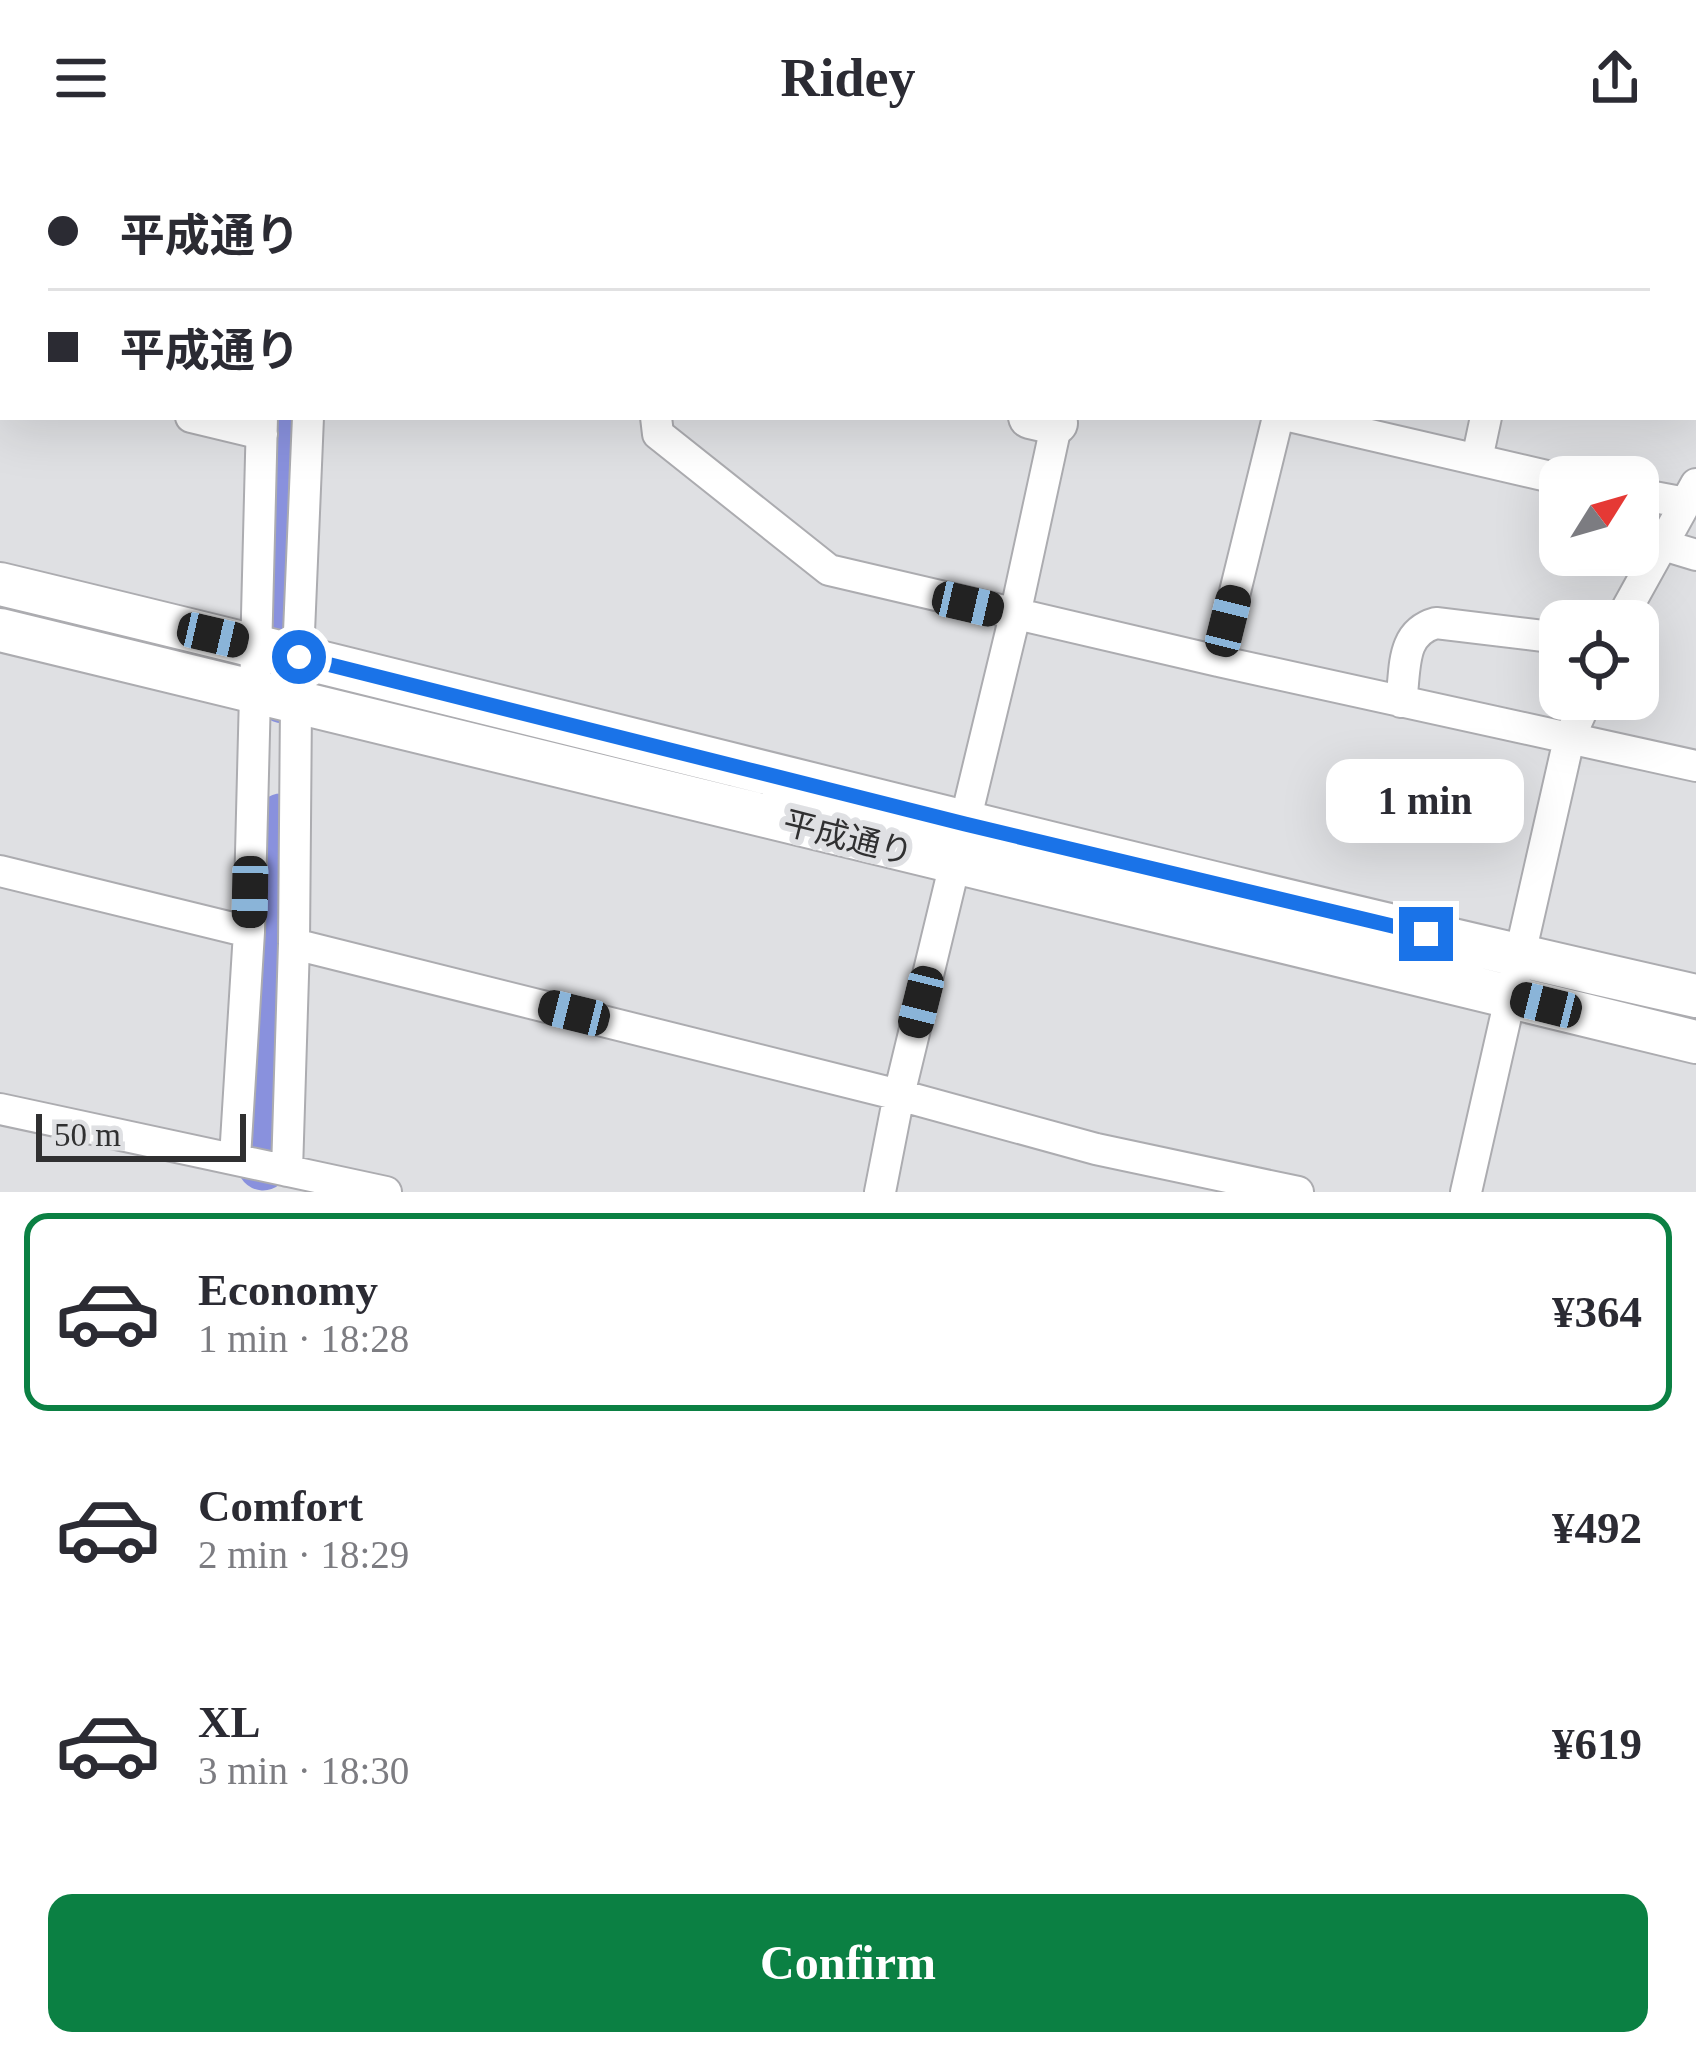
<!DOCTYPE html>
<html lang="en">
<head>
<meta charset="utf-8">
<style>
  :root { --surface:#fff; --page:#f7f7f7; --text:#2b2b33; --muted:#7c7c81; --line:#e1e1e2; --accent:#0b8043 }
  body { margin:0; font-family:"Times New Roman","Noto Sans JP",serif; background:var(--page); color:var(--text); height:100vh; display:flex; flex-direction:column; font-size:45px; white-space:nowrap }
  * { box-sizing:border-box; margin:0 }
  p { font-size:39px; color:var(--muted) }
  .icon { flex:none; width:66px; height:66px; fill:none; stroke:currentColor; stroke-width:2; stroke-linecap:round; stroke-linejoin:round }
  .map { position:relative; height:1036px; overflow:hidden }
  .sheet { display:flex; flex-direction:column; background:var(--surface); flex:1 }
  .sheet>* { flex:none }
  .banner { position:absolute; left:0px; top:0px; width:1698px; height:264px; box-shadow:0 12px 48px #0002; display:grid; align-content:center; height:264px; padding:0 48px; background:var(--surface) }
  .needle { width:78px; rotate:53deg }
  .fabs { position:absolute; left:1539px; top:300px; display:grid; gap:24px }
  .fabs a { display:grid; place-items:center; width:120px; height:120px; border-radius:24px; background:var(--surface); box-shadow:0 12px 48px #0002; font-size:60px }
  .scale { position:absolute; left:36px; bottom:30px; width:210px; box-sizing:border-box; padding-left:12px; border:6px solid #303031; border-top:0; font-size:33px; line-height:42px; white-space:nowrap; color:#303031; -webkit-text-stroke:9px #dfe0e3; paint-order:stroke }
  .end { position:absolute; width:54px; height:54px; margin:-27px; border:15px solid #1a73e8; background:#fff; box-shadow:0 0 0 6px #fff }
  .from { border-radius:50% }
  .bubble { position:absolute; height:84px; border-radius:24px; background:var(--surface); box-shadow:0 12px 48px #0002; font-size:39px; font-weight:700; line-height:84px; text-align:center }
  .car { position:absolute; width:36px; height:72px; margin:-36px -18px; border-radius:15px; box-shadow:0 0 9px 3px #0007; background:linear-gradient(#222 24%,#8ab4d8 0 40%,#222 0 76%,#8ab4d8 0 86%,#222 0) }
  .banner b { display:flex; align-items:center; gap:42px; height:114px; font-size:45px }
  .banner b+b { border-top:3px solid var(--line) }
  .banner i { width:30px; height:30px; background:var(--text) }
  ul { padding:21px 0 0; list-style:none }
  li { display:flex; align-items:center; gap:36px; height:198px; margin:0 24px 18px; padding:0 24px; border:6px solid transparent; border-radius:24px }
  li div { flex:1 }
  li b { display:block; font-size:45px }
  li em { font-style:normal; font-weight:700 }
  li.on { border-color:var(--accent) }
  li>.icon { width:108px; height:108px; stroke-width:1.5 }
  .action { display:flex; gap:24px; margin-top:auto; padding:24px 48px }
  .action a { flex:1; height:138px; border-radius:24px; background:var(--accent); color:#fff; font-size:48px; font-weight:700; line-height:138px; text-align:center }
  header { display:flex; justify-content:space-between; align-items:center; height:156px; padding:0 48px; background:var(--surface); font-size:54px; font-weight:700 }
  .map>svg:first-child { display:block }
</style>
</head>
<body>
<header><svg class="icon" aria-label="menu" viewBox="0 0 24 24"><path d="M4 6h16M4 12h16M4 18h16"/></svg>Ridey<svg class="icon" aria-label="share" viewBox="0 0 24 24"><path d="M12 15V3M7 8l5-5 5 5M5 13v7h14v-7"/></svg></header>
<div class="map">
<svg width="1696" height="1036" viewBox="0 0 1696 1036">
  <rect width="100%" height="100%" fill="#dfe0e3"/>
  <path fill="#c2d586" d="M349 0H694L693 3H353Z"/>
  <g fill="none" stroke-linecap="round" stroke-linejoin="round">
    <path stroke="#8991dd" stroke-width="51" d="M283 542 290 261
      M263 1009 281 663"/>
    <defs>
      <path id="street" d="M76 3V0
        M317 3V0
        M693 3V0
        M1124 3 1125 0
        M1337 3 1338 0
        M1543 3 1544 0
        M0 33 3 34
        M1695 86H1696
        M0 217H3
        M191 261 262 278
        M656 261 658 278 829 414 1218 505 1696 610
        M1293 261 1560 323
        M1477 303 1486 261
        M1638 338 1686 347
        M1663 389 1696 399
        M1620 465 1696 328
        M1218 505 1278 261
        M1401 546C1406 513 1400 477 1436 467L1560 482
        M0 715 249 776
        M294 788 899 939 1096 993 1298 1036
        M0 953 386 1036
        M235 1002 249 776 262 261
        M287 1015 294 788 296 548 308 261
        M880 1036 899 939 1015 459 1058 261
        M1466 1036 1569 583 1587 543"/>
      <path id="secondary" d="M283 0 286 3
        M1030 261 1056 267
        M0 428C566 564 1128 712 1696 840
        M0 474 1696 886"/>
    </defs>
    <use href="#street" stroke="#acacb0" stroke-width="34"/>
    <use href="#secondary" stroke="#acacb0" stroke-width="46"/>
    <use href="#street" stroke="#fff" stroke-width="30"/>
    <use href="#secondary" stroke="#fff" stroke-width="42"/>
  </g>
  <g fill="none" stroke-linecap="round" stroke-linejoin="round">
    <path stroke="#1a73e8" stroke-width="15" d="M299 501 965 668 1426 778"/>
  </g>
  <g text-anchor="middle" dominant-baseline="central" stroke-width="12" stroke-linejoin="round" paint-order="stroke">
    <g font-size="33" fill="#303031" stroke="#dfe0e3">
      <text transform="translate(848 682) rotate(14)">平成通り</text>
    </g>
  </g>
</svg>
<div class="fabs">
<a><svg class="needle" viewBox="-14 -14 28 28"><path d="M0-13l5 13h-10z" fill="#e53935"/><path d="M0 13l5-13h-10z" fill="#7c7c81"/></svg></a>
<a><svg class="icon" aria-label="locate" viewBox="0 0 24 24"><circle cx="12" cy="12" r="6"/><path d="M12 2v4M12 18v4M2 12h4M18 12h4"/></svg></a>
</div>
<div class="scale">50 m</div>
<i class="end from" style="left:299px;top:501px"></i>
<i class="end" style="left:1426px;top:778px"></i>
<div class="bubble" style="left:1326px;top:603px;width:198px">1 min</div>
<i class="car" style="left:968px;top:448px;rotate:103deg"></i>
<i class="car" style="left:1228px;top:465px;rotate:14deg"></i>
<i class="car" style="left:213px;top:479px;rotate:103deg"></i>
<i class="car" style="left:250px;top:736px;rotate:181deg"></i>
<i class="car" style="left:921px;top:846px;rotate:194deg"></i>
<i class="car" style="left:1546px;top:849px;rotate:284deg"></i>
<i class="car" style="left:574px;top:857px;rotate:284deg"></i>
<div class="banner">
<b><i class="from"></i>平成通り</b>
<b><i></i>平成通り</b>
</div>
</div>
<section class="sheet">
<ul>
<li class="on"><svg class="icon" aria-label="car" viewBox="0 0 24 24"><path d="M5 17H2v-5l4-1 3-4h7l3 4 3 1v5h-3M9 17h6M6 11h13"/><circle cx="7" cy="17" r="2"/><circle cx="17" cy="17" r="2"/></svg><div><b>Economy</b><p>1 min · 18:28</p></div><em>¥364</em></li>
<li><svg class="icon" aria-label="car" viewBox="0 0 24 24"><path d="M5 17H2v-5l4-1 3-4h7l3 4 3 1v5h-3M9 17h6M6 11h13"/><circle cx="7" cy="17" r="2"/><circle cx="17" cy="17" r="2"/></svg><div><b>Comfort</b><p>2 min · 18:29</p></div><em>¥492</em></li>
<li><svg class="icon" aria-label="car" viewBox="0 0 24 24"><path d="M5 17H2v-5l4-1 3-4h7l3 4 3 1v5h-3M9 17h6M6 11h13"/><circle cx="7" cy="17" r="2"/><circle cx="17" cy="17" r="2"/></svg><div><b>XL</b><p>3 min · 18:30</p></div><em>¥619</em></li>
</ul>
<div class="action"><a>Confirm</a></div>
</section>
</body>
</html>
